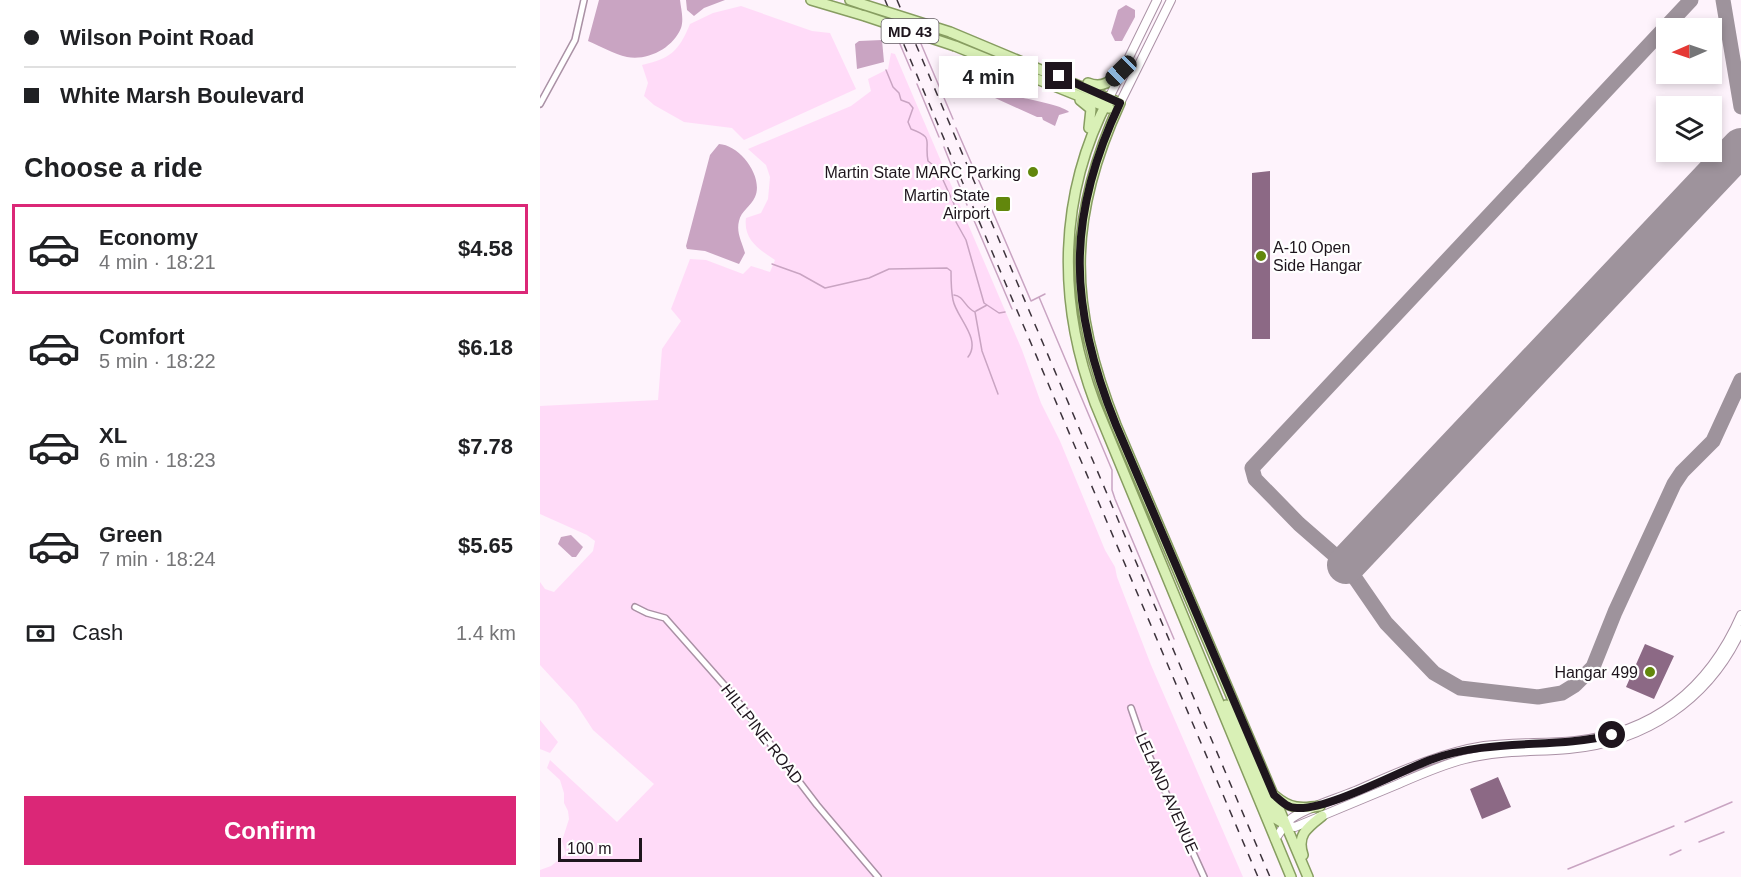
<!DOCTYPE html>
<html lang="en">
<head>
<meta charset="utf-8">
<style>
  :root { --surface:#fff; --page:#f2f2f2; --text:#202124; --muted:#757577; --line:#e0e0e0; --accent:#db2777 }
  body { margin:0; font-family:Arial,sans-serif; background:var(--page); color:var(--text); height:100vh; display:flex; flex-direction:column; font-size:22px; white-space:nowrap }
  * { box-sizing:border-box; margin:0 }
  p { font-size:20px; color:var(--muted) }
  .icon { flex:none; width:33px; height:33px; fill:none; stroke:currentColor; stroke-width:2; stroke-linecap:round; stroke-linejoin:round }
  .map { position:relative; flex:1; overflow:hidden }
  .panel { display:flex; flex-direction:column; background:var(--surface); width:540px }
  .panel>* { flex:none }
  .banner { display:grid; align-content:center; height:132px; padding:0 24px; background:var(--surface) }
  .needle { width:39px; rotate:268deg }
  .tools { position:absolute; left:1116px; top:18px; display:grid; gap:12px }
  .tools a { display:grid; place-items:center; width:66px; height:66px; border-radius:0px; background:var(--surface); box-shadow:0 3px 9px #0003; font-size:30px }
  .scale { position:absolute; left:18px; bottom:15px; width:84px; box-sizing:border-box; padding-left:6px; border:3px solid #1e151d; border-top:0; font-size:16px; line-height:21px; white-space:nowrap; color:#1e151d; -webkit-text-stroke:4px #fff; paint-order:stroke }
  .end { position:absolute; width:27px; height:27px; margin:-14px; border:8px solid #1e151d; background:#fff; box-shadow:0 0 0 3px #fff }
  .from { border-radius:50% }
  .bubble { position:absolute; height:42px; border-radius:0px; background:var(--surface); box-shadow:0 3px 9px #0003; font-size:20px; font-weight:700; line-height:42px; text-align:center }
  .car { position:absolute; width:18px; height:36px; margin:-18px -9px; border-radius:8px; box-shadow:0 0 4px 2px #0007; background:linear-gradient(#222 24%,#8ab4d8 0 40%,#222 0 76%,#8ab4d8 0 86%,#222 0) }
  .banner b { display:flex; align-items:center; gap:21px; height:57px; font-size:22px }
  .banner b+b { border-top:2px solid var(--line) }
  .banner i { width:15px; height:15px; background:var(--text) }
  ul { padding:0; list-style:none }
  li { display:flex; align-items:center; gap:18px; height:90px; margin:0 12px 9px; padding:0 12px; border:3px solid transparent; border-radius:0px }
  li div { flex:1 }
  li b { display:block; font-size:22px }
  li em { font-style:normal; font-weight:700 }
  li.selected { border-color:var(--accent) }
  li>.icon { width:54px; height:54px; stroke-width:1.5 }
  h2 { padding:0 24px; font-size:27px; line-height:72px }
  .pay { display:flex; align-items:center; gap:15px; height:66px; padding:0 24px; font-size:22px }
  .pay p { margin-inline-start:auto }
  .cta { display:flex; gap:12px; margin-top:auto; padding:12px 24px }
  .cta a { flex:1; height:69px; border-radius:0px; background:var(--accent); color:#fff; font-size:24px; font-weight:700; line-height:69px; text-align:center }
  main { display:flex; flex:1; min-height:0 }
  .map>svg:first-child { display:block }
</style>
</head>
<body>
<main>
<section class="panel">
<div class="banner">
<b><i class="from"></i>Wilson Point Road</b>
<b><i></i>White Marsh Boulevard</b>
</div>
<h2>Choose a ride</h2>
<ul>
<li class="selected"><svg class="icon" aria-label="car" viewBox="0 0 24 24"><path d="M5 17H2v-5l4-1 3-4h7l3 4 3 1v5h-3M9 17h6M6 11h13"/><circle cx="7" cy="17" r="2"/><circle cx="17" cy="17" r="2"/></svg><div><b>Economy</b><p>4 min · 18:21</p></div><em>$4.58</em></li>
<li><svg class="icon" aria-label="car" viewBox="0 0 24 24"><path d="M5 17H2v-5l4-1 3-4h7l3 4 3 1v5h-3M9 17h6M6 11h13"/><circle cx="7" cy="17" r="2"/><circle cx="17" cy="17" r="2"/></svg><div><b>Comfort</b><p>5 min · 18:22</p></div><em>$6.18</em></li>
<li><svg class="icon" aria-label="car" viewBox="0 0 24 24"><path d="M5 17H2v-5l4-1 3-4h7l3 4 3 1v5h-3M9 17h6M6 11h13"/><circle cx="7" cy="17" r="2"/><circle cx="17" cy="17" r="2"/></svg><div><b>XL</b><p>6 min · 18:23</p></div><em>$7.78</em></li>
<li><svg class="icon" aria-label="car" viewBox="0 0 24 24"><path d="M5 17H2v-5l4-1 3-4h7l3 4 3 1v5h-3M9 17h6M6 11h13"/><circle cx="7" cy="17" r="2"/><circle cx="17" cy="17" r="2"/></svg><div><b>Green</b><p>7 min · 18:24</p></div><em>$5.65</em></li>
</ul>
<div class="pay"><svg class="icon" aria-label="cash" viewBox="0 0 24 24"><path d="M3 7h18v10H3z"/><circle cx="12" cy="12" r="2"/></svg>Cash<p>1.4 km</p></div>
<div class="cta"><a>Confirm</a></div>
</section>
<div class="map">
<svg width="1201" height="877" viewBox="0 0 1201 877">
  <rect width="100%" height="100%" fill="#fef3fc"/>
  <path fill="#ffdbf8" d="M201 6 272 31 290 33 316 89 204 140 192 128 144 122 114 105 104 96 108 83 102 65C130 59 139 51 150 24L173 13Z
    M351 53 355 54 482 350 501 403 520 441 565 550 575 567 577 577 611 665 703 877H0V870L11 866 26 854 22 841 29 819 28 811 24 803V793L20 780 7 768 10 760 77 822 114 784 53 730 36 704 0 665V582L5 589 14 592 53 551 55 541 47 535 0 514V406L118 400 122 349 141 321 131 309 150 259 166 260 203 274 211 266 230 272 235 260C220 250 203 240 206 218L221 213 228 199 230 177 226 165 208 149 311 106 331 91 328 79 348 69Z
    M0 720 18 742 10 753 0 749Z"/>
  <path fill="#c9a4c2" d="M59 0H140C141 9 144 19 141 28 133 48 108 61 87 57 74 54 60 46 48 41Z
    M146 0H185L164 8 154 16 147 10Z
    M586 5 595 10V17L582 41H575L571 33 578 10Z
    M342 40 344 62 317 69 315 44 319 41Z
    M454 93C466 94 525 105 529 112L519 115 515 126 503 120 502 117H497L455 98Z
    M179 144C200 145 224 177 215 197 211 206 201 211 199 221 196 233 202 242 205 253L199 264 165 251 147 249 146 246 170 155Z
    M31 535 43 547 36 557H32L18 544 21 537Z"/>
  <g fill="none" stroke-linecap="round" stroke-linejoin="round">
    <path stroke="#c9a4c2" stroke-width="1.5" d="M354 30 371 70
      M379 39 413 119
      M346 70 353 87 359 93 361 100 369 103 373 108 368 122 371 129C395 138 384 140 388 161L398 169 414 204 416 222 426 240 444 303 459 313 465 312
      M377 84 399 137
      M416 128 446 197
      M404 147 427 205
      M452 210 491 301 505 294
      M433 218 472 309
      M232 264 260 274 285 288 329 278 349 269 407 268 411 271C411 280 411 290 413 300 416 317 442 339 428 357
      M414 295C424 296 425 308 435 312L442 351 458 394
      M499 297 572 470V490L575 499 634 639
      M436 311 447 305
      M1145 822 1192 802
      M1159 842 1184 832
      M1130 855 1141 850
      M1028 869 1134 826"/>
    <path stroke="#9e939c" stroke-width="15" d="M1151 0 712 468 715 479 759 524 806 565 846 623 894 673 920 688 998 697 1022 693 1035 685 1053 667 1075 612 1134 484 1142 472 1173 441 1201 380
      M1183 0 1201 107"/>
    <path stroke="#9e939c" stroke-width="38" d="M806 565 1201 147"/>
  </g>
  <path fill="#8c6985" d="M730 171V339H712V173Z
    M1105 644 1134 656 1114 699 1086 687Z
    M958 777 971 807 942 819 930 789Z"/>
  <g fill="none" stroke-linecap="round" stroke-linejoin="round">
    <defs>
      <path id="street" d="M0 104 35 40 44 0
        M95 607 107 613 125 618 193 695 277 805 338 877
        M591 708 602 740 664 877"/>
      <path id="secondary" d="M569 98 617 0
        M580 103 631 0
        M746 825 755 827C789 813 823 799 856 785 879 775 901 765 925 759 960 750 994 752 1029 749 1105 742 1169 700 1201 630
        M735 839C740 833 745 823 752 818 768 807 796 799 815 791 857 773 899 753 944 746 974 742 1005 744 1035 741 1116 732 1169 688 1201 615"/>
      <path id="primary" d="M271 0 325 16
        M310 0 322 4
        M410 32 580 103C526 221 529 306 576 425L768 877
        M415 46 569 108
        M548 83C563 89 571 81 581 71
        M569 98C518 195 517 302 555 403L751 877
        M540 100 551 109 549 128
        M686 705 736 819 746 825
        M735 796C750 809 761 809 780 806
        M763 855C756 835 768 827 782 816"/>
    </defs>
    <use href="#street" stroke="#aa91a5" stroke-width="8"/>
    <use href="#secondary" stroke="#aa91a5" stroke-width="10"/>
    <use href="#primary" stroke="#879d61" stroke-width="12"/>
    <use href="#street" stroke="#fff" stroke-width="5"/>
    <use href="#secondary" stroke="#fff" stroke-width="8"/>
    <use href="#primary" stroke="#d9f0b6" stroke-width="9"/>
    <path stroke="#3d333c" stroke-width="1.5" stroke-dasharray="8 8" stroke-linecap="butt" d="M345 0 718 877
      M357 0 730 877"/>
    <defs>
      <path id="primary-bridge" d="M322 4 410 32
        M325 16 415 46"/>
    </defs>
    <use href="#primary-bridge" stroke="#879d61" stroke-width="12" stroke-linecap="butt"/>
    <use href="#primary-bridge" stroke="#d9f0b6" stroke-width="9"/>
  </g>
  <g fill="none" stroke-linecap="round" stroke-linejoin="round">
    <path stroke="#1e151d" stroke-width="8" d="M519 76 580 103C525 219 529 308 576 425L734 795C741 801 747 808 757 808 788 810 858 772 890 760 949 738 1012 749 1072 735"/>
  </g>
  <g fill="#62870c" stroke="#fff" stroke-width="2">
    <circle cx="493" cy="172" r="6"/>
    <rect x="455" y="196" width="16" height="16" rx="3"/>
    <circle cx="721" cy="256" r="6"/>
    <circle cx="1110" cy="672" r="6"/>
  </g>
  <g text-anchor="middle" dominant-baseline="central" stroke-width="4.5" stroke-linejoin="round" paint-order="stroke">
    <rect fill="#fff" stroke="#625b61" stroke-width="1.5" x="341.5" y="19" width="57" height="24" rx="4.5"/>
    <g font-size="15" font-weight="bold" fill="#1e151d">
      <text x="370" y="31">MD 43</text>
    </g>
    <g font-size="16" fill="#1e151d" stroke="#fff" text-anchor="end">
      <text x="481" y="172">Martin State MARC Parking</text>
      <text x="450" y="195">Martin State<tspan x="450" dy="18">Airport</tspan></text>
      <text x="733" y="247" text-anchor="start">A-10 Open<tspan x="733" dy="18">Side Hangar</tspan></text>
      <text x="1098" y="672">Hangar 499</text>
    </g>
    <g font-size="16" fill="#1e151d" stroke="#fff">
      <text transform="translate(222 734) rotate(52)">HILLPINE ROAD</text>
      <text transform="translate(627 793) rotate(66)">LELAND AVENUE</text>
    </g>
  </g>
</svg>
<div class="tools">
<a><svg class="needle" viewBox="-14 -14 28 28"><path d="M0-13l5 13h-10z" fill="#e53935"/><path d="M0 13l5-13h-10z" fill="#757577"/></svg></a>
<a><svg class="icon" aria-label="layers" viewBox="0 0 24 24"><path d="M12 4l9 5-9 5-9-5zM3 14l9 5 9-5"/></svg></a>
</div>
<div class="scale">100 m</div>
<i class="end from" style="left:1072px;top:735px"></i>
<i class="end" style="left:519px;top:76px"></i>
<div class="bubble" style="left:399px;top:56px;width:99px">4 min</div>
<i class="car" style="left:581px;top:71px;rotate:226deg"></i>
</div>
</main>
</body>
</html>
